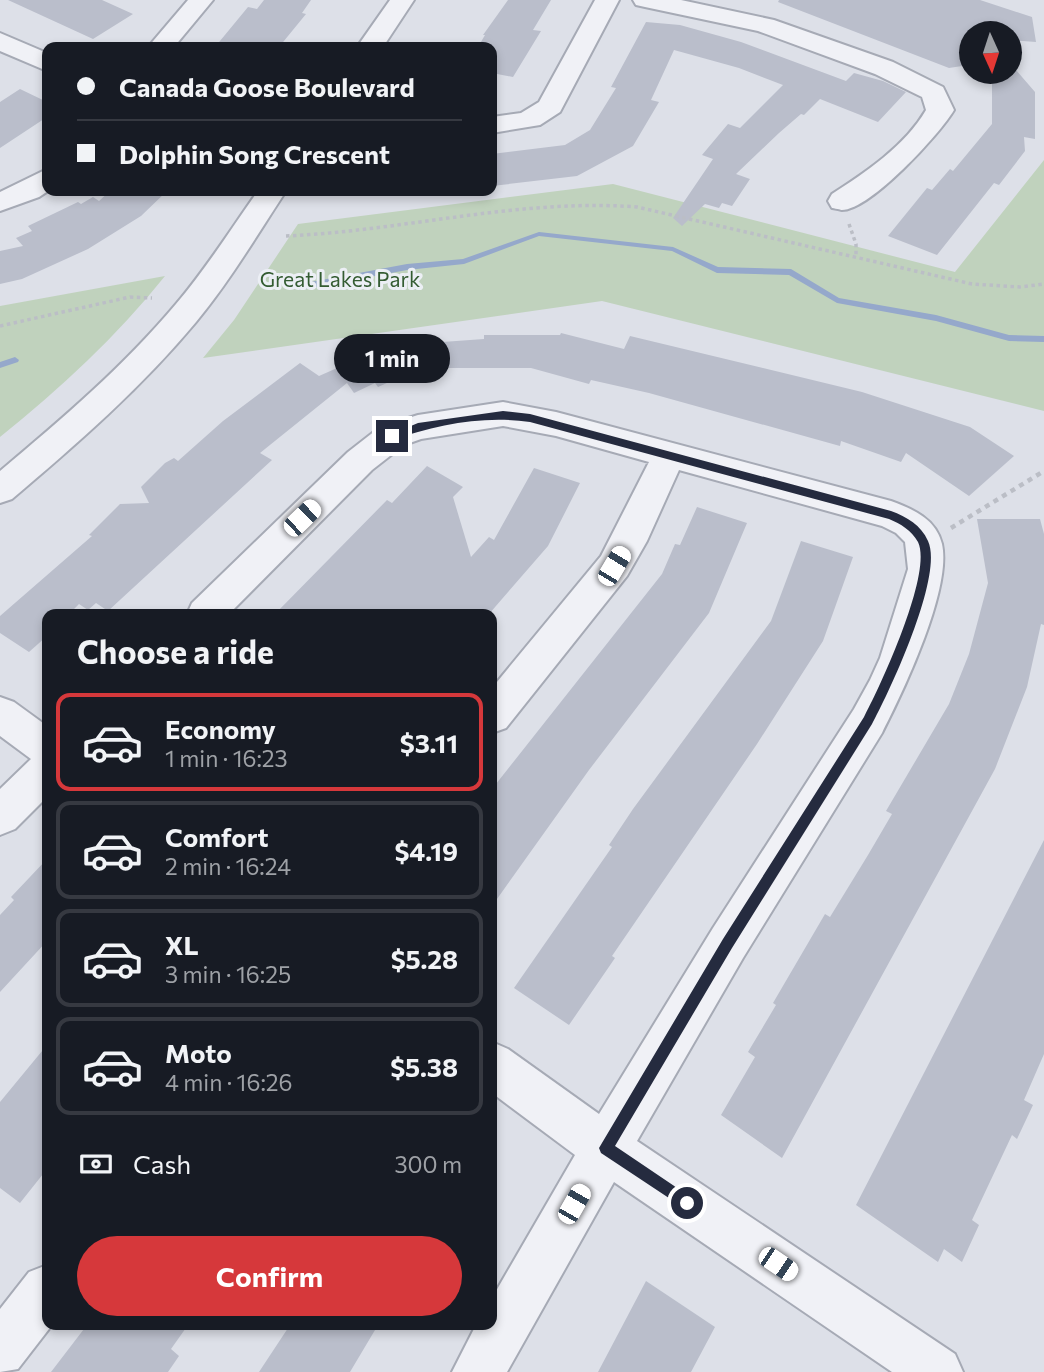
<!DOCTYPE html>
<html lang="en">
<head>
<meta charset="utf-8">
<style>
  :root { --surface:#171b24; --page:#242831; --text:#f1f3f6; --muted:#9ea1a6; --line:#363941; --accent:#d6383b }
  body { margin:0; font-family:Commissioner,sans-serif; background:var(--page); color:var(--text); height:100vh; display:flex; flex-direction:column; font-size:26px; white-space:nowrap }
  * { box-sizing:border-box; margin:0 }
  p { font-size:23px; color:var(--muted) }
  .icon { flex:none; width:38px; height:38px; fill:none; stroke:currentColor; stroke-width:2; stroke-linecap:round; stroke-linejoin:round }
  .map { position:relative; flex:1; overflow:hidden }
  .panel { position:absolute; left:42px; top:609px; width:455px; height:721px; display:flex; flex-direction:column; background:var(--surface); border-radius:14px; box-shadow:0 4px 10px #0003 }
  .panel>* { flex:none }
  .guide { position:absolute; left:42px; top:42px; width:455px; height:154px; border-radius:14px; box-shadow:0 4px 10px #0003; display:grid; align-content:center; height:154px; padding:0 35px; background:var(--surface) }
  .needle { width:46px; rotate:177deg }
  .controls { position:absolute; left:959px; top:21px; display:grid; gap:14px }
  .controls a { display:grid; place-items:center; width:63px; height:63px; border-radius:50%; background:var(--surface); box-shadow:0 4px 10px #0003; font-size:35px }
  .end { position:absolute; width:32px; height:32px; margin:-16px; border:9px solid #252b3f; background:#fff; box-shadow:0 0 0 4px #fff }
  .from { border-radius:50% }
  .bubble { position:absolute; height:49px; border-radius:24px; background:var(--surface); box-shadow:0 4px 10px #0003; font-size:23px; font-weight:700; line-height:49px; text-align:center }
  .car { position:absolute; width:21px; height:42px; margin:-21px -10px; border-radius:9px; box-shadow:0 0 5px 2px #0007; background:linear-gradient(#fff 24%,#345 0 40%,#fff 0 76%,#345 0 86%,#fff 0) }
  .guide b { display:flex; align-items:center; gap:24px; height:66px; font-size:26px }
  .guide b+b { border-top:2px solid var(--line) }
  .guide i { width:18px; height:18px; background:var(--text) }
  ul { padding:0; list-style:none }
  li { display:flex; align-items:center; gap:21px; height:98px; margin:0 14px 10px; padding:0 21px; border:4px solid var(--line); border-radius:14px }
  li div { flex:1 }
  li b { display:block; font-size:26px }
  li em { font-style:normal; font-weight:700 }
  li.current { border-color:var(--accent) }
  li>.icon { width:63px; height:63px; stroke-width:1.5 }
  h2 { padding:0 35px; font-size:32px; line-height:84px }
  .pay { display:flex; align-items:center; gap:18px; height:77px; padding:0 35px; font-size:26px }
  .pay p { margin-inline-start:auto }
  .cta { display:flex; gap:14px; margin-top:auto; padding:14px 35px }
  .cta a { flex:1; height:80px; border-radius:42px; background:var(--accent); color:#fff; font-size:28px; font-weight:700; line-height:80px; text-align:center }
  .map>svg:first-child { display:block }
</style>
</head>
<body>
<div class="map">
<svg width="1044" height="1372" viewBox="0 0 1044 1372">
  <rect width="100%" height="100%" fill="#dde0e8"/>
  <path fill="#c0d2bd" d="M1044 160V411L602 301 203 358 234 320 298 224 613 184 955 272Z
    M165 276C117 336 60 389 0 437V306Z"/>
  <g fill="none" stroke-linecap="round" stroke-linejoin="round">
    <path fill="#95a8cb" fill-rule="evenodd" d="M539 232 673 247 718 267 791 269 839 298 936 315 1009 335 1044 336V342L1009 341 936 321 837 303 789 275 717 273 672 251 539 236 464 264 407 270 300 290 296 287 300 284 407 264 463 259Z
      M15 357 19 360 18 362 0 368V362Z"/>
  </g>
  <path fill="#babecb" d="M8 0H102L133 14 93 39Z
    M264 0H311L302 13 306 14 279 47H215L248 7 257 9Z
    M508 0H551L533 30 541 31 513 77 492 73V47H478L485 35H483Z
    M779 0H980L1032 17 1036 42 1010 40V33H971V72H1010V63L1035 92V139L1024 137 1025 151 999 185 994 183 937 255 888 236 927 188 932 190 950 169 953 171 992 124V75L972 78 962 66 949 68 778 2Z
    M646 22 680 25 741 42 846 81 854 73 883 81 906 92 878 122 820 99 804 115 801 114 779 133 736 174 750 179 732 206 722 203 719 208 705 204 682 226 673 218 713 159 702 155 728 124 740 128 783 85 739 68 674 50 651 100 659 102 633 146 577 176 492 186V154L565 145 590 130 616 88 611 87Z
    M20 89 47 102V117L0 148V102Z
    M110 191H167L141 216 88 249 22 279 0 284V251L23 246 16 238 32 231 28 226 78 202 81 204 93 197 99 201Z
    M561 333 624 349 630 336 862 392 970 427 1014 456 969 496 906 453 901 462 841 441 840 446 649 393 591 380 589 384 531 368H427V365L378 387 375 383 354 393 347 383 260 453 272 460 108 611 96 603 88 610 79 604 69 614H47V636L29 652 0 633V616L92 536 89 535 120 504 149 503 141 487 165 463 174 458 178 461 223 421 300 363 319 376 387 346 484 339V335H560Z
    M427 466 463 487 453 497 471 557 489 537 494 540 534 468 580 483 548 546 489 614H275L387 500 392 503Z
    M697 507 747 523 709 613 589 770 492 906V789L662 574 675 544 680 545Z
    M977 519H1040L1044 534V625L1041 624 1027 687 995 769 782 1158 721 1115 755 1057 748 1052 776 1005 773 1003 825 914 830 917 868 855 892 814 886 811 949 704 969 654 988 583Z
    M801 541 853 557 823 641 757 744 612 956 615 958 569 1025 514 988 612 847 609 845 633 809 771 621Z
    M1044 840V1054L1024 1100 1033 1105 1017 1139 1012 1135 972 1220 979 1225 962 1262 944 1249 938 1262 856 1205Z
    M47 859V941L0 992V915L14 900 11 897Z
    M47 1045V1169L20 1203 0 1188V1102Z
    M646 1281 715 1327 691 1372H598Z
    M87 1325H188L171 1349 179 1356 168 1372H51Z
    M290 1325H378L350 1372H259Z"/>
  <g fill="none" stroke-linecap="round" stroke-linejoin="round">
    <defs>
      <path id="minor" d="M188 0H213L174 47H148Z
        M595 0H619L560 112 540 125 492 133V117L521 113 539 102Z
        M633 0H681L774 20 893 62 943 87 954 110C940 134 870 210 842 210 842 210 833 208 832 208L828 201 832 194C866 172 905 146 926 110L922 97 875 74 758 31 645 7 636 5Z
        M0 33 47 53V71L0 51Z
        M47 169 48 191 39 197 0 211V192Z
        M503 402 556 412 891 501C913 509 936 519 942 544 952 589 903 692 882 733L743 958 637 1141 955 1354 963 1372H892L614 1182 507 1372H452L476 1325H492V1298L575 1155 492 1093V1042L508 1049 599 1114 713 928 854 709 870 680 880 658 908 569 905 542 896 533 882 526 679 470 647 541 627 576 506 728 492 733V688L601 556 649 462 556 436 503 426 421 439 404 445 372 470 229 614H187L192 603 348 452 380 427 418 415Z
        M0 697 14 702 47 726V797L15 829 0 835V789L31 759 0 736Z
        M47 1265V1325H52L18 1369 0 1372V1309L29 1272Z"/>
      <path id="tertiary" d="M390 0H414L383 47H357Z
        M258 191H286C257 235 230 281 196 322 141 388 77 444 12 499L0 503V471C62 419 124 366 176 304 206 269 231 229 258 191Z"/>
    </defs>
    <use href="#minor" stroke="#a6aab5" stroke-width="4"/>
    <use href="#tertiary" stroke="#a6aab5" stroke-width="4"/>
    <path stroke="#bbbec6" stroke-width="3.5" stroke-dasharray="3.5 3.5" stroke-linecap="butt" d="M849 224 856 244V257
      M286 236C403 231 520 198 637 207L972 284 1020 287 1044 284
      M0 326 130 297 152 298"/>
    <path stroke="#bbbec6" stroke-width="4.5" stroke-dasharray="5 5" stroke-linecap="butt" d="M951 528 1044 471"/>
    <use href="#minor" fill="#f0f1f6" fill-rule="evenodd"/>
    <use href="#tertiary" fill="#f0f1f6" fill-rule="evenodd"/>
  </g>
  <path fill="#252b3f" d="M503 411 530 414 891 511C907 517 921 525 928 541 944 575 890 691 872 724L732 948 615 1146 692 1198 694 1203 692 1208 687 1210 601 1153 599 1148 723 939 864 717C880 687 933 573 918 542 911 530 901 524 889 519L530 422C483 415 436 425 392 440L387 436 418 423Z"/>
  <g text-anchor="middle" dominant-baseline="central" stroke-width="6" stroke-linejoin="round" paint-order="stroke">
    <g font-size="21" fill="#345c32" stroke="#eceff5">
      <text x="340" y="278">Great Lakes Park</text>
    </g>
  </g>
</svg>
<div class="controls">
<a><svg class="needle" viewBox="-14 -14 28 28"><path d="M0-13l5 13h-10z" fill="#e53935"/><path d="M0 13l5-13h-10z" fill="#9ea1a6"/></svg></a>
</div>
<i class="end from" style="left:687px;top:1203px"></i>
<i class="end" style="left:392px;top:436px"></i>
<div class="bubble" style="left:334px;top:334px;width:116px">1 min</div>
<i class="car" style="left:302px;top:518px;rotate:46deg"></i>
<i class="car" style="left:614px;top:566px;rotate:31deg"></i>
<i class="car" style="left:574px;top:1204px;rotate:30deg"></i>
<i class="car" style="left:778px;top:1264px;rotate:124deg"></i>
<div class="guide">
<b><i class="from"></i>Canada Goose Boulevard</b>
<b><i></i>Dolphin Song Crescent</b>
</div>
<section class="panel">
<h2>Choose a ride</h2>
<ul>
<li class="current"><svg class="icon" aria-label="car" viewBox="0 0 24 24"><path d="M5 17H2v-5l4-1 3-4h7l3 4 3 1v5h-3M9 17h6M6 11h13"/><circle cx="7" cy="17" r="2"/><circle cx="17" cy="17" r="2"/></svg><div><b>Economy</b><p>1 min · 16:23</p></div><em>$3.11</em></li>
<li><svg class="icon" aria-label="car" viewBox="0 0 24 24"><path d="M5 17H2v-5l4-1 3-4h7l3 4 3 1v5h-3M9 17h6M6 11h13"/><circle cx="7" cy="17" r="2"/><circle cx="17" cy="17" r="2"/></svg><div><b>Comfort</b><p>2 min · 16:24</p></div><em>$4.19</em></li>
<li><svg class="icon" aria-label="car" viewBox="0 0 24 24"><path d="M5 17H2v-5l4-1 3-4h7l3 4 3 1v5h-3M9 17h6M6 11h13"/><circle cx="7" cy="17" r="2"/><circle cx="17" cy="17" r="2"/></svg><div><b>XL</b><p>3 min · 16:25</p></div><em>$5.28</em></li>
<li><svg class="icon" aria-label="car" viewBox="0 0 24 24"><path d="M5 17H2v-5l4-1 3-4h7l3 4 3 1v5h-3M9 17h6M6 11h13"/><circle cx="7" cy="17" r="2"/><circle cx="17" cy="17" r="2"/></svg><div><b>Moto</b><p>4 min · 16:26</p></div><em>$5.38</em></li>
</ul>
<div class="pay"><svg class="icon" aria-label="cash" viewBox="0 0 24 24"><path d="M3 7h18v10H3z"/><circle cx="12" cy="12" r="2"/></svg>Cash<p>300 m</p></div>
<div class="cta"><a>Confirm</a></div>
</section>
</div>
</body>
</html>
